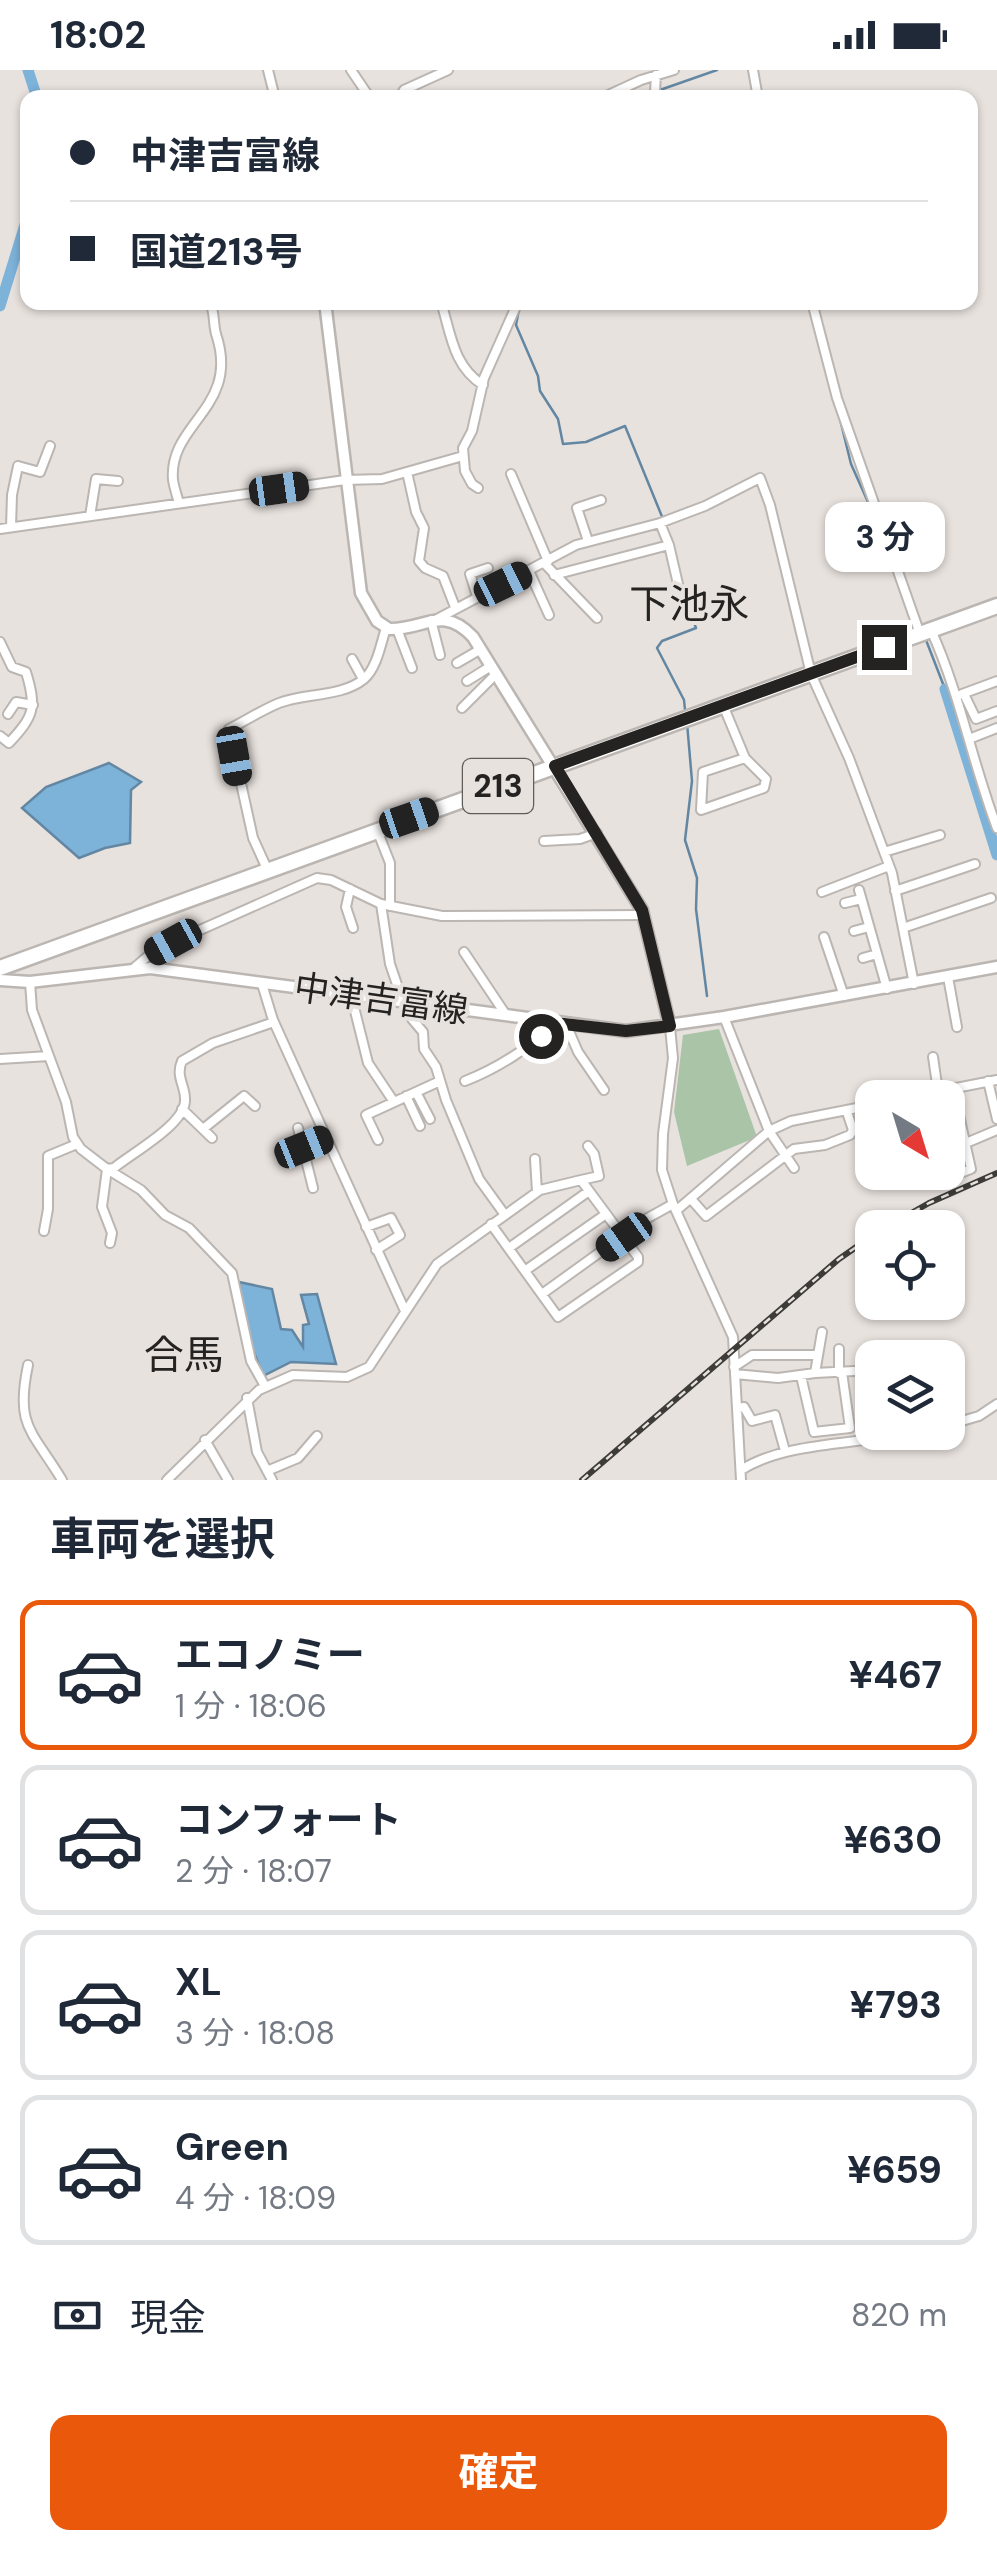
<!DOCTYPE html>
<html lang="ja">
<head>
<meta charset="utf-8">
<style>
  :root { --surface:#fff; --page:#f6f6f7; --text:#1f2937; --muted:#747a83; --line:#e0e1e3; --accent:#ea580c }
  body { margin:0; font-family:"DM Sans","Noto Sans JP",sans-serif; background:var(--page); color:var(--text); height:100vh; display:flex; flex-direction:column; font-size:38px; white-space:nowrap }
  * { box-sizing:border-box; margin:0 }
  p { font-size:32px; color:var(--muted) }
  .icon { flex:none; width:55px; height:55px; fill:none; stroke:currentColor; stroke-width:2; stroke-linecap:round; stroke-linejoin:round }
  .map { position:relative; height:1410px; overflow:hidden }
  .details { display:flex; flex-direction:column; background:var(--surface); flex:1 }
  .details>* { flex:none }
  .top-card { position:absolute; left:20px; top:20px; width:958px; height:220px; border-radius:20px; box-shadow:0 2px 8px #0004; display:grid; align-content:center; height:220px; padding:0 50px; background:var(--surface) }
  .needle { width:65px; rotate:142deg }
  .fabs { position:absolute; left:855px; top:1010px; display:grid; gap:20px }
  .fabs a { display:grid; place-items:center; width:110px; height:110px; border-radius:20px; background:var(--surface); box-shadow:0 2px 8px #0004; font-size:50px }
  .end { position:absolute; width:45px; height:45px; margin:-22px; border:12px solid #252321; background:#fff; box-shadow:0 0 0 5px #fff }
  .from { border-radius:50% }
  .bubble { position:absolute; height:70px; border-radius:20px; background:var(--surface); box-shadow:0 2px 8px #0004; font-size:32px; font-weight:700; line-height:70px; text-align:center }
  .car { position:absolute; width:30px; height:60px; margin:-30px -15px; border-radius:12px; box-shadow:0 0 8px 2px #0007; background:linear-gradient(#222 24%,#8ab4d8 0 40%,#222 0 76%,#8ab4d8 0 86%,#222 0) }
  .top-card b { display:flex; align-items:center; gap:35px; height:95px; font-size:38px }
  .top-card b+b { border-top:2px solid var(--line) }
  .top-card i { width:25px; height:25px; background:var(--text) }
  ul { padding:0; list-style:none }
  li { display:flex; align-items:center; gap:30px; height:150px; margin:0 20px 15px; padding:0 30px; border:5px solid var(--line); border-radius:20px }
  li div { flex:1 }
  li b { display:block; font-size:38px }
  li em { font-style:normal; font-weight:700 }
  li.active { border-color:var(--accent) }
  li>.icon { width:90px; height:90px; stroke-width:1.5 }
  h2 { padding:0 50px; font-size:45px; line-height:120px }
  .pay { display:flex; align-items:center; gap:25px; height:110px; padding:0 50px; font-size:38px }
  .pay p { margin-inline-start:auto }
  .button { display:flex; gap:20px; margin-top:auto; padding:20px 50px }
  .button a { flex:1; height:115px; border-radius:20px; background:var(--accent); color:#fff; font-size:40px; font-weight:700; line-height:115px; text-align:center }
  .status { display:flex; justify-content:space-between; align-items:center; height:70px; padding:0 50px; background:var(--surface); direction:ltr }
  .status svg { height:28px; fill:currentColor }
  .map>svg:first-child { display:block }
</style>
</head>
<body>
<div class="status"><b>18:02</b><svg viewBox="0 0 49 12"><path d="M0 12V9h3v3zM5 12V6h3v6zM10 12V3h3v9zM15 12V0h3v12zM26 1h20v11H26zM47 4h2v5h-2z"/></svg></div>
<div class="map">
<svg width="997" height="1410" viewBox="0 0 997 1410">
  <rect width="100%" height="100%" fill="#e8e2de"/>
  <path fill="#a9c4a7" d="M719 959 757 1067 687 1096 674 1042 683 965Z"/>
  <path fill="#7db2d9" stroke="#6387a2" stroke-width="2.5" d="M109 693 141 712 131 720 130 773 105 778 79 788 22 738 46 717Z
    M239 1212 272 1219 281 1259 292 1260 303 1277V1255L309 1254 301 1225 317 1224 336 1294 291 1292 263 1306 248 1267Z"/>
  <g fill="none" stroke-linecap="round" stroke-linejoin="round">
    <path stroke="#6387a2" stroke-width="2.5" d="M657 21 717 0
      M640 28 650 24
      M519 239 516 255 538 306 540 321 558 349 563 374 586 372 625 356 663 449
      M816 263 822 284
      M839 345 851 394 876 450
      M879 458 884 473
      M685 529 696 558 662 571 657 578 684 630 685 640
      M926 570 945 619
      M687 653 692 711 685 770 697 808 696 839 707 926"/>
    <path stroke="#7db2d9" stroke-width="11" d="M28 0 37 28
      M0 236 28 145
      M945 619 997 785"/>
    <defs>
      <path id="street" d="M268 0 275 28
        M351 0 370 28
        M753 0 758 28
        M399 28 404 20 448 0
        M602 28 641 10 674 0
        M651 28 655 22 656 5
        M441 232C451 264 453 296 483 315
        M812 232 837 328 920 564
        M407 402 416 442 424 458 419 491 425 498 443 506 455 537
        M511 404 548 491
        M478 418 472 414 465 401 463 378 472 361 484 308 518 232
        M179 433C177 426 174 417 173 410 168 353 241 338 216 264 213 253 215 243 210 232
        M90 446 96 409 118 411
        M11 457 12 425 18 396 40 402 50 376
        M0 459 345 410 382 409 463 386
        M588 471 577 438 601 430
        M669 475 681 527
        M544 493 597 548
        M529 501 549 545
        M554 505 669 475 660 453
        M477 526 470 504 488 498
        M437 549 576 475 660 453 705 436 760 408 770 435 811 604 849 688 892 803 914 914
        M431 550 440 585
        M397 559 412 598
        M931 560C960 624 972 692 997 758
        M0 572 12 597 26 602C37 638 34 646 9 673L0 666
        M352 589 363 609
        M457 593 481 579
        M467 611 491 596
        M962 624 997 611
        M964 624 976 649 997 641
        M723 635 745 688 766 709 764 718 701 740 703 702 745 688
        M462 638 496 604
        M8 644 16 632 33 635
        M969 669 997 658
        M377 760 390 793V836
        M544 771 580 769 597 763
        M884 782 940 765
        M268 801 253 768 229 659C245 651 262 640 279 633 305 623 342 627 364 609 377 598 381 573 386 558
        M350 819 346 837 353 858
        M859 820 887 919
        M895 821 975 794
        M822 822 889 796
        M845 833 861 829
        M381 834 390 894 403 932
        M903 858 991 828
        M854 861 869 857
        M824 867 844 926
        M464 882 506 945
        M863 888 877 884
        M135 897 148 886 173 872 317 808 331 810 381 834 442 846 644 845
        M948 907 957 957
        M30 912 32 940 66 1032 73 1067 81 1079 107 1099 114 1098C132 1083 184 1055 185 1031 186 1016 175 1007 182 991L213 973 274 952
        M262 914 273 950 405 1241
        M351 925 368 993 394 1032
        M408 933 412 949 423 962 424 979 436 997 446 1030 479 1109 505 1145
        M724 947 769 1061 791 1051 872 1035
        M566 954 578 982 604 1020
        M670 957 673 988 663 1064 662 1100 673 1134 733 1267 741 1410
        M933 987 938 1021
        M0 989 49 986
        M465 1011C486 1003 544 974 546 951
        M988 1011 997 1049
        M416 1022 430 1049
        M406 1026 420 1056
        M905 1028 997 1010
        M182 1039 212 1068
        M298 1058 313 1118
        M203 1059 244 1026 255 1036
        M378 1070 366 1045 440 1011
        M966 1073 997 1060
        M535 1089 537 1122
        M581 1110 599 1106 594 1084 588 1076
        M942 1110 971 1099 953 1018
        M691 1129 706 1146 794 1079 825 1075 850 1065 853 1060 847 1042
        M677 1140 769 1061 794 1098
        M366 1157 391 1148 400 1165 376 1180
        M44 1161 48 1139V1086L77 1074
        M110 1173 112 1163 102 1137 107 1099 141 1120 165 1145 189 1158 232 1203 251 1291 265 1316
        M509 1178 589 1121
        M526 1200 606 1144
        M542 1224 646 1149 673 1134
        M28 1295C15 1357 32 1360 62 1410
        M734 1297 752 1285H818
        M815 1303 854 1301
        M839 1303V1279
        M735 1304 778 1308 815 1303 822 1262
        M801 1306 814 1362 850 1358 842 1302
        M247 1328 257 1382 272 1410
        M738 1338 744 1337 752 1351 775 1345 785 1381
        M948 1355 979 1346 997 1334
        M205 1370 228 1410
        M741 1400C787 1371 858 1375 913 1362
        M267 1401 298 1388 317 1366
        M167 1410 259 1320 293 1305 347 1307 369 1297 437 1194 540 1120 581 1110 638 1187V1192L558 1247 491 1154"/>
      <path id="secondary" d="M325 232 361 523 377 551 389 559C425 560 442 534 473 567L642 840 670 957
        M0 910 30 912 150 898 626 961 724 947 997 897"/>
      <path id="highway" d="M0 898 997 536"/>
    </defs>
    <use href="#street" stroke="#bbb6b2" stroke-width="12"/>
    <use href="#secondary" stroke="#bbb6b2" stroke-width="15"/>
    <use href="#highway" stroke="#bbb6b2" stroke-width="19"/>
    <use href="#street" stroke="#fff" stroke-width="8"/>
    <use href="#secondary" stroke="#fff" stroke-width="10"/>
    <use href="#highway" stroke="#fff" stroke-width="14"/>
    <defs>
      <path id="rail" d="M885 1158 929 1133 997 1103
        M582 1410 839 1189 872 1166"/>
    </defs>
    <use href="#rail" stroke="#3e3c39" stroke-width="6"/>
    <use href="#rail" stroke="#e8e2de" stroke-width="2.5" stroke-dasharray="8" stroke-linecap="butt"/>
  </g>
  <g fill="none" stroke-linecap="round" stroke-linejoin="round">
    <path stroke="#252321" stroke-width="12" d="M541 966 546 952 626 961 670 956 642 840 555 696 884 577"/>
  </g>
  <g text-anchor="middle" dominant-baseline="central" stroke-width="8" stroke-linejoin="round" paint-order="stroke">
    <rect fill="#e8e2de" stroke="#605c5a" stroke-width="2.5" x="463" y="689" width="70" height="54" rx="8"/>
    <g font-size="32" font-weight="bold" fill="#252321">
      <text x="498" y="716">213</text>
    </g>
    <g font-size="35" fill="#252321" stroke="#e8e2de">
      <text transform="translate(381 929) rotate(8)">中津吉富線</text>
    </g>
    <g font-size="40" fill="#252321" stroke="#e8e2de">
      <text x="689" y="534">下池永</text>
      <text x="184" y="1285">合馬</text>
    </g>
  </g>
</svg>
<div class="fabs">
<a><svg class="needle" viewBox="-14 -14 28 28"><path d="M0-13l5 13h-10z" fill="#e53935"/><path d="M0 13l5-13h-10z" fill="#747a83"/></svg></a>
<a><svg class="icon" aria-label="locate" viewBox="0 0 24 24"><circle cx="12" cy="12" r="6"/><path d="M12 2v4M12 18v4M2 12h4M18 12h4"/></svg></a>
<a><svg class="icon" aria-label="layers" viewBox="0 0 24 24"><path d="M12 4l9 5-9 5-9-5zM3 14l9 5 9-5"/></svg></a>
</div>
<i class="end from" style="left:541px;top:966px"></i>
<i class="end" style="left:884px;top:577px"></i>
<div class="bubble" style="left:825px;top:432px;width:120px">3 分</div>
<i class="car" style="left:279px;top:419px;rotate:82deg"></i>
<i class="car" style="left:503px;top:514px;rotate:64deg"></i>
<i class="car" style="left:234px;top:686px;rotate:170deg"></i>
<i class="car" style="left:409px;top:748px;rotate:71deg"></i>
<i class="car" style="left:173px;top:872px;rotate:241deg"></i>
<i class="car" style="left:304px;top:1077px;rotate:68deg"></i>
<i class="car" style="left:624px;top:1167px;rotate:235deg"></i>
<div class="top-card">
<b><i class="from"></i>中津吉富線</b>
<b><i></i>国道213号</b>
</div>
</div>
<section class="details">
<h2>車両を選択</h2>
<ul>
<li class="active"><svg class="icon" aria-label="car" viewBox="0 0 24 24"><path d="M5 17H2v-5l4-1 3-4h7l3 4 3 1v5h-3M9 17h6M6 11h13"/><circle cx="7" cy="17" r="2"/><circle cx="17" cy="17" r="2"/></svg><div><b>エコノミー</b><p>1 分 · 18:06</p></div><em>¥467</em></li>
<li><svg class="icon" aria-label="car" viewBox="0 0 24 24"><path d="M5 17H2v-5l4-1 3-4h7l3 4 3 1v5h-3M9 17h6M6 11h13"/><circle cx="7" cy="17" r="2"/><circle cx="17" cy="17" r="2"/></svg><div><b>コンフォート</b><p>2 分 · 18:07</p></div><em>¥630</em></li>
<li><svg class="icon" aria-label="car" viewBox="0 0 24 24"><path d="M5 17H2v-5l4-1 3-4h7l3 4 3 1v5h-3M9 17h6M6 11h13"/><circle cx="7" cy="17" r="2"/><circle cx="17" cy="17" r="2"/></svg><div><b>XL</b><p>3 分 · 18:08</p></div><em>¥793</em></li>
<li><svg class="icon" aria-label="car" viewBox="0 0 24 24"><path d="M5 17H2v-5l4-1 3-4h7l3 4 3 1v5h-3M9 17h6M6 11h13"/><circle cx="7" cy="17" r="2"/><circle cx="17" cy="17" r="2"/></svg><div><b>Green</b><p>4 分 · 18:09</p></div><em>¥659</em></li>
</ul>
<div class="pay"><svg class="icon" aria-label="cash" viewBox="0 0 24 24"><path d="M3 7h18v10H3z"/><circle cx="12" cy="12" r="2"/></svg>現金<p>820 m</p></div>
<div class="button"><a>確定</a></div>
</section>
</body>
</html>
